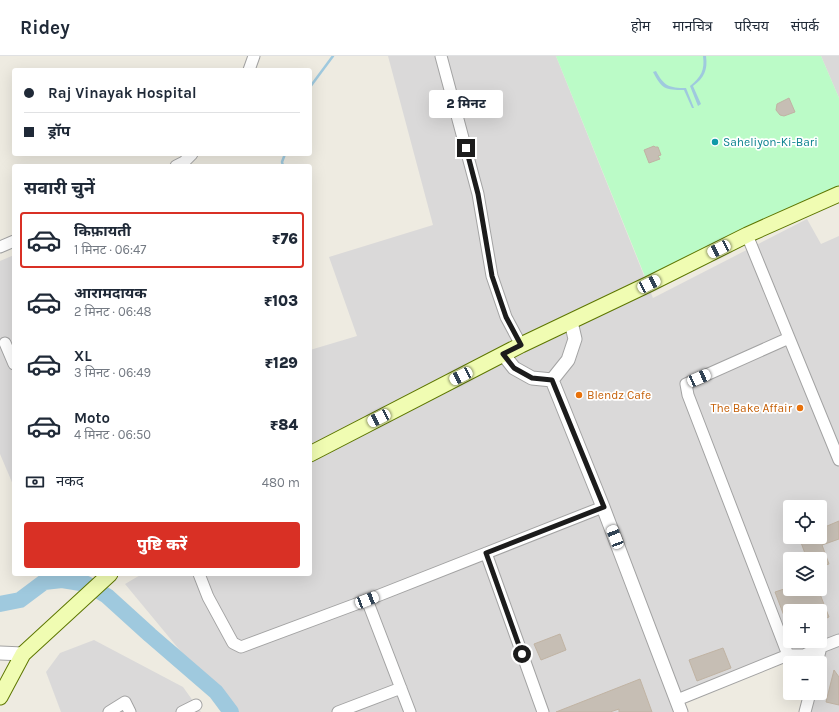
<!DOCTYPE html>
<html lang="hi">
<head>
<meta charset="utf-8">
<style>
  :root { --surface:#fff; --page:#f6f6f7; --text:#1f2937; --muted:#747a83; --line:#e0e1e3; --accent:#d93025 }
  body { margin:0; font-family:Karla,"Noto Sans Devanagari",sans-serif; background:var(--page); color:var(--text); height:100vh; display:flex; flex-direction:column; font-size:15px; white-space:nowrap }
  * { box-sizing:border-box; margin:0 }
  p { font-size:13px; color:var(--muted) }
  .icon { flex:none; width:22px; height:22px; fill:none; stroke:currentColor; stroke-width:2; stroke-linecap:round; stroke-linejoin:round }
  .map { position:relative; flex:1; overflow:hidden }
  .details { position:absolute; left:12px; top:108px; width:300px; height:412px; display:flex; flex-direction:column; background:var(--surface); border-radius:4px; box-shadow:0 4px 16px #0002 }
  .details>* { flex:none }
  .hud { position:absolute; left:12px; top:12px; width:300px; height:88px; border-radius:4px; box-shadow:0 4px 16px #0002; display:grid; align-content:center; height:88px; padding:0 12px; background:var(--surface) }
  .controls { position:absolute; left:783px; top:444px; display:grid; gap:8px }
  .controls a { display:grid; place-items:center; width:44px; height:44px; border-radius:4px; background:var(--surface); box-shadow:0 4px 16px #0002; font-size:20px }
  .end { position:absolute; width:18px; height:18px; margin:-9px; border:5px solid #1c1c1c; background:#fff; box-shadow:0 0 0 2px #fff }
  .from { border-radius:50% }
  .bubble { position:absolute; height:28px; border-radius:4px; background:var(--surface); box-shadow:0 4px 16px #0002; font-size:13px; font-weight:800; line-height:28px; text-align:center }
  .car { position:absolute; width:12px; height:24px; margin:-12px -6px; border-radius:5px; box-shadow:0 0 3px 1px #0007; background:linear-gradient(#fff 24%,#345 0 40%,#fff 0 76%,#345 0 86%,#fff 0) }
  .hud b { display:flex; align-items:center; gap:14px; height:38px; font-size:15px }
  .hud b+b { border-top:1px solid var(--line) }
  .hud i { width:10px; height:10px; background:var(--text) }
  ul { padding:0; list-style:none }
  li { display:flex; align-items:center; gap:12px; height:56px; margin:0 8px 6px; padding:0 4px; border:2px solid transparent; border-radius:4px }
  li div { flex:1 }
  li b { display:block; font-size:15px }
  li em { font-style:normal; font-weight:800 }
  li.active { border-color:var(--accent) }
  li>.icon { width:36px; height:36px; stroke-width:1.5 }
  h2 { padding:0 12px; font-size:18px; line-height:48px }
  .pay { display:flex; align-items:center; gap:10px; height:44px; padding:0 12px; font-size:15px }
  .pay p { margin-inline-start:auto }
  .action { display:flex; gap:8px; margin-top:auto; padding:8px 12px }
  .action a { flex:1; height:46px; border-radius:4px; background:var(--accent); color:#fff; font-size:16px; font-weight:800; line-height:46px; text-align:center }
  header { display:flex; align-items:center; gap:24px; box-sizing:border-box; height:56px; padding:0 20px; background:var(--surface); border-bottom:1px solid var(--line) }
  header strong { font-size:19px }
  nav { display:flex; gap:22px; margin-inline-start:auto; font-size:14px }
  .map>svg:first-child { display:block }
</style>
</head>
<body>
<header>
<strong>Ridey</strong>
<nav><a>होम</a><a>मानचित्र</a><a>परिचय</a><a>संपर्क</a></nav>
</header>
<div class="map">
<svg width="839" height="656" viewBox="0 0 839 656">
  <rect width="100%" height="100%" fill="#eeebe1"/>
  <path fill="#dad9d9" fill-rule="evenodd" d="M388 0H556L653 242 807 163 821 188 839 180V656H803L807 637H820V607L817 589 672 649 674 656H231L125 528 142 518H310V294L357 280 329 201 433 169ZM790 451H820V481H790ZM790 503H820V533H790ZM790 555H820V585H790Z
    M821 0H839V42Z
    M14 199V431L0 398V205Z
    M94 584 183 631 201 656H61L46 616 60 597Z"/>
  <path fill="#bbfbc7" d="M556 0H821L839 42V130L646 223Z"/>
  <path fill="#9fc9de" d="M703 0H706C708 14 704 22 693 30L701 48 698 50 690 30C701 21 705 14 703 0Z
    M656 15C664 30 669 32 686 32L694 52H692L684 34C665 34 662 33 653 16Z"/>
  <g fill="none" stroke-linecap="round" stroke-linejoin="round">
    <path stroke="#9fc9de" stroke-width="2.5" d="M310 31 333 0
      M283 110 282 106 285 98
      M87 528V518"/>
    <path stroke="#9fc9de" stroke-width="16" d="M0 548 20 544 44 526 62 524 87 528 107 540 150 579 216 636 231 656"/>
  </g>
  <path fill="#c6beb4" stroke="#c0b3a3" d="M789 42 795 56 784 60 780 59 776 54 777 48Z
    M654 90 655 91H658L661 99 658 100 660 103 649 107 644 94Z
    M839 465V483L822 489 829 508 820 511V503H807L799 481H820V473Z
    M790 531V533H818L829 561 820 565V555H790L789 573 775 536Z
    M560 578 566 594 541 604 534 588Z
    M723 592 731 612 697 625 689 604Z
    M834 614 839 621V649L826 646Z
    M640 623 652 656H619V653L610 656H556Z"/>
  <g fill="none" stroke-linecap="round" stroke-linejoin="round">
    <defs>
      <path id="minor" d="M441 0 478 138 492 220 506 261 521 289
        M249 14 254 0
        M176 110 184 106 192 98
        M747 179 839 404
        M0 191 14 185
        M5 287 14 308
        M486 497 543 656
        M199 518 208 541 233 587 241 591 367 544 603 451
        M367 544 410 656
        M788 599 688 339 686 328 789 282
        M817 607 821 591 839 584
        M677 644 788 599H804L821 591
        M109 656 125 646 130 656
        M182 656 196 649
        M338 656 401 632
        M805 656 810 637"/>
      <path id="tertiary" d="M503 298 514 312 532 322 552 324 568 304 575 283 571 266
        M552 324 603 451 681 656
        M0 597 23 598"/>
      <path id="secondary" d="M310 398 521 289 649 228 747 179 839 138
        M0 641 23 598 110 518"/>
    </defs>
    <use href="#minor" stroke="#a3a3a3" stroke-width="13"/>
    <use href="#tertiary" stroke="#a3a3a3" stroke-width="15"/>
    <use href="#secondary" stroke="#5d7600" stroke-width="17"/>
    <use href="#minor" stroke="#fff" stroke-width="11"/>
    <use href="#tertiary" stroke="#fff" stroke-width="13"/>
    <use href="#secondary" stroke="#f0fcb2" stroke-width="15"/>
  </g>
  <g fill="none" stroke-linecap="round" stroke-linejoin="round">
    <path stroke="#1c1c1c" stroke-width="5" d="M466 92 478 138 492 220 506 261 521 289 503 298 514 312 532 322 552 324 604 451 486 497 522 598"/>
  </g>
  <circle fill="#0f9aa8" stroke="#fff" stroke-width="1.5" cx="715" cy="86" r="4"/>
  <g fill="#e8710a" stroke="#fff" stroke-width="1.5">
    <circle cx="579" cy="339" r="4"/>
    <circle cx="800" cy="352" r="4"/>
  </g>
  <g text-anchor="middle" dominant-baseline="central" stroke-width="3.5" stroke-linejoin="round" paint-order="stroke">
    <g font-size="12" fill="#0d838f" stroke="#fff" text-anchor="start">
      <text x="723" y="86">Saheliyon-Ki-Bari</text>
    </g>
    <g font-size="12" fill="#c56008" stroke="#fff" text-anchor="start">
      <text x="587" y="339">Blendz Cafe</text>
      <text x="792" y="352" text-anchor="end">The Bake Affair</text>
    </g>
  </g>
</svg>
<div class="controls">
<a><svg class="icon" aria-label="locate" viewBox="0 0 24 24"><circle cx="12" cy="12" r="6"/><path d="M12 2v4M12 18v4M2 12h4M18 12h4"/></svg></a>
<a><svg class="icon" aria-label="layers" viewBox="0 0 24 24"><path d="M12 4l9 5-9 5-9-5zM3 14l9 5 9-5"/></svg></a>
<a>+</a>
<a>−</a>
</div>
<i class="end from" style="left:522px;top:598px"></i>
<i class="end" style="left:466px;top:92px"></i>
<div class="bubble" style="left:429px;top:34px;width:74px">2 मिनट</div>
<i class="car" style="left:719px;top:193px;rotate:243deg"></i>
<i class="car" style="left:649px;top:228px;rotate:63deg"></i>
<i class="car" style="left:461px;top:320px;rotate:243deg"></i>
<i class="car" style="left:699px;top:322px;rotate:66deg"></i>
<i class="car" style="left:379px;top:362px;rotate:243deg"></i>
<i class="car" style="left:615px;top:481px;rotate:339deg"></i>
<i class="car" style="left:367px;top:544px;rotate:69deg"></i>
<div class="hud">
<b><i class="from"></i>Raj Vinayak Hospital</b>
<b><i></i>ड्रॉप</b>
</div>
<section class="details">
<h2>सवारी चुनें</h2>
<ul>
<li class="active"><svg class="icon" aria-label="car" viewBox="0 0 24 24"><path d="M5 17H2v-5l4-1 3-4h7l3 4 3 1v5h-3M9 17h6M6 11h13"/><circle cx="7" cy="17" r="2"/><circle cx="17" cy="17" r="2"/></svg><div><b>किफ़ायती</b><p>1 मिनट · 06:47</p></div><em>₹76</em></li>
<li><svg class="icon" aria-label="car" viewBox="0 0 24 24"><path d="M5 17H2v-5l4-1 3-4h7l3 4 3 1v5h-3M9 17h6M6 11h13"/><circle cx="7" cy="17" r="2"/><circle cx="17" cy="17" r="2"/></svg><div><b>आरामदायक</b><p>2 मिनट · 06:48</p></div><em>₹103</em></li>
<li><svg class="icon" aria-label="car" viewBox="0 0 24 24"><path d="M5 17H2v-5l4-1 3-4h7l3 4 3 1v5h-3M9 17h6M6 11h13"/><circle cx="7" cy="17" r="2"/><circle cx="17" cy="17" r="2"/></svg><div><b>XL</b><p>3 मिनट · 06:49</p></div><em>₹129</em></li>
<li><svg class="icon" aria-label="car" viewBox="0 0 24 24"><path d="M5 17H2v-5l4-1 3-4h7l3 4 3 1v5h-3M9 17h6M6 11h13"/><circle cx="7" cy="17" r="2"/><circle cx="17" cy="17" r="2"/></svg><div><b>Moto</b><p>4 मिनट · 06:50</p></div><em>₹84</em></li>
</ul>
<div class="pay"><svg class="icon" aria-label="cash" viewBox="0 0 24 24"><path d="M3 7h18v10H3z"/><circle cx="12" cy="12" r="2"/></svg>नकद<p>480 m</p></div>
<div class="action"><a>पुष्टि करें</a></div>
</section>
</div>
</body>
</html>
